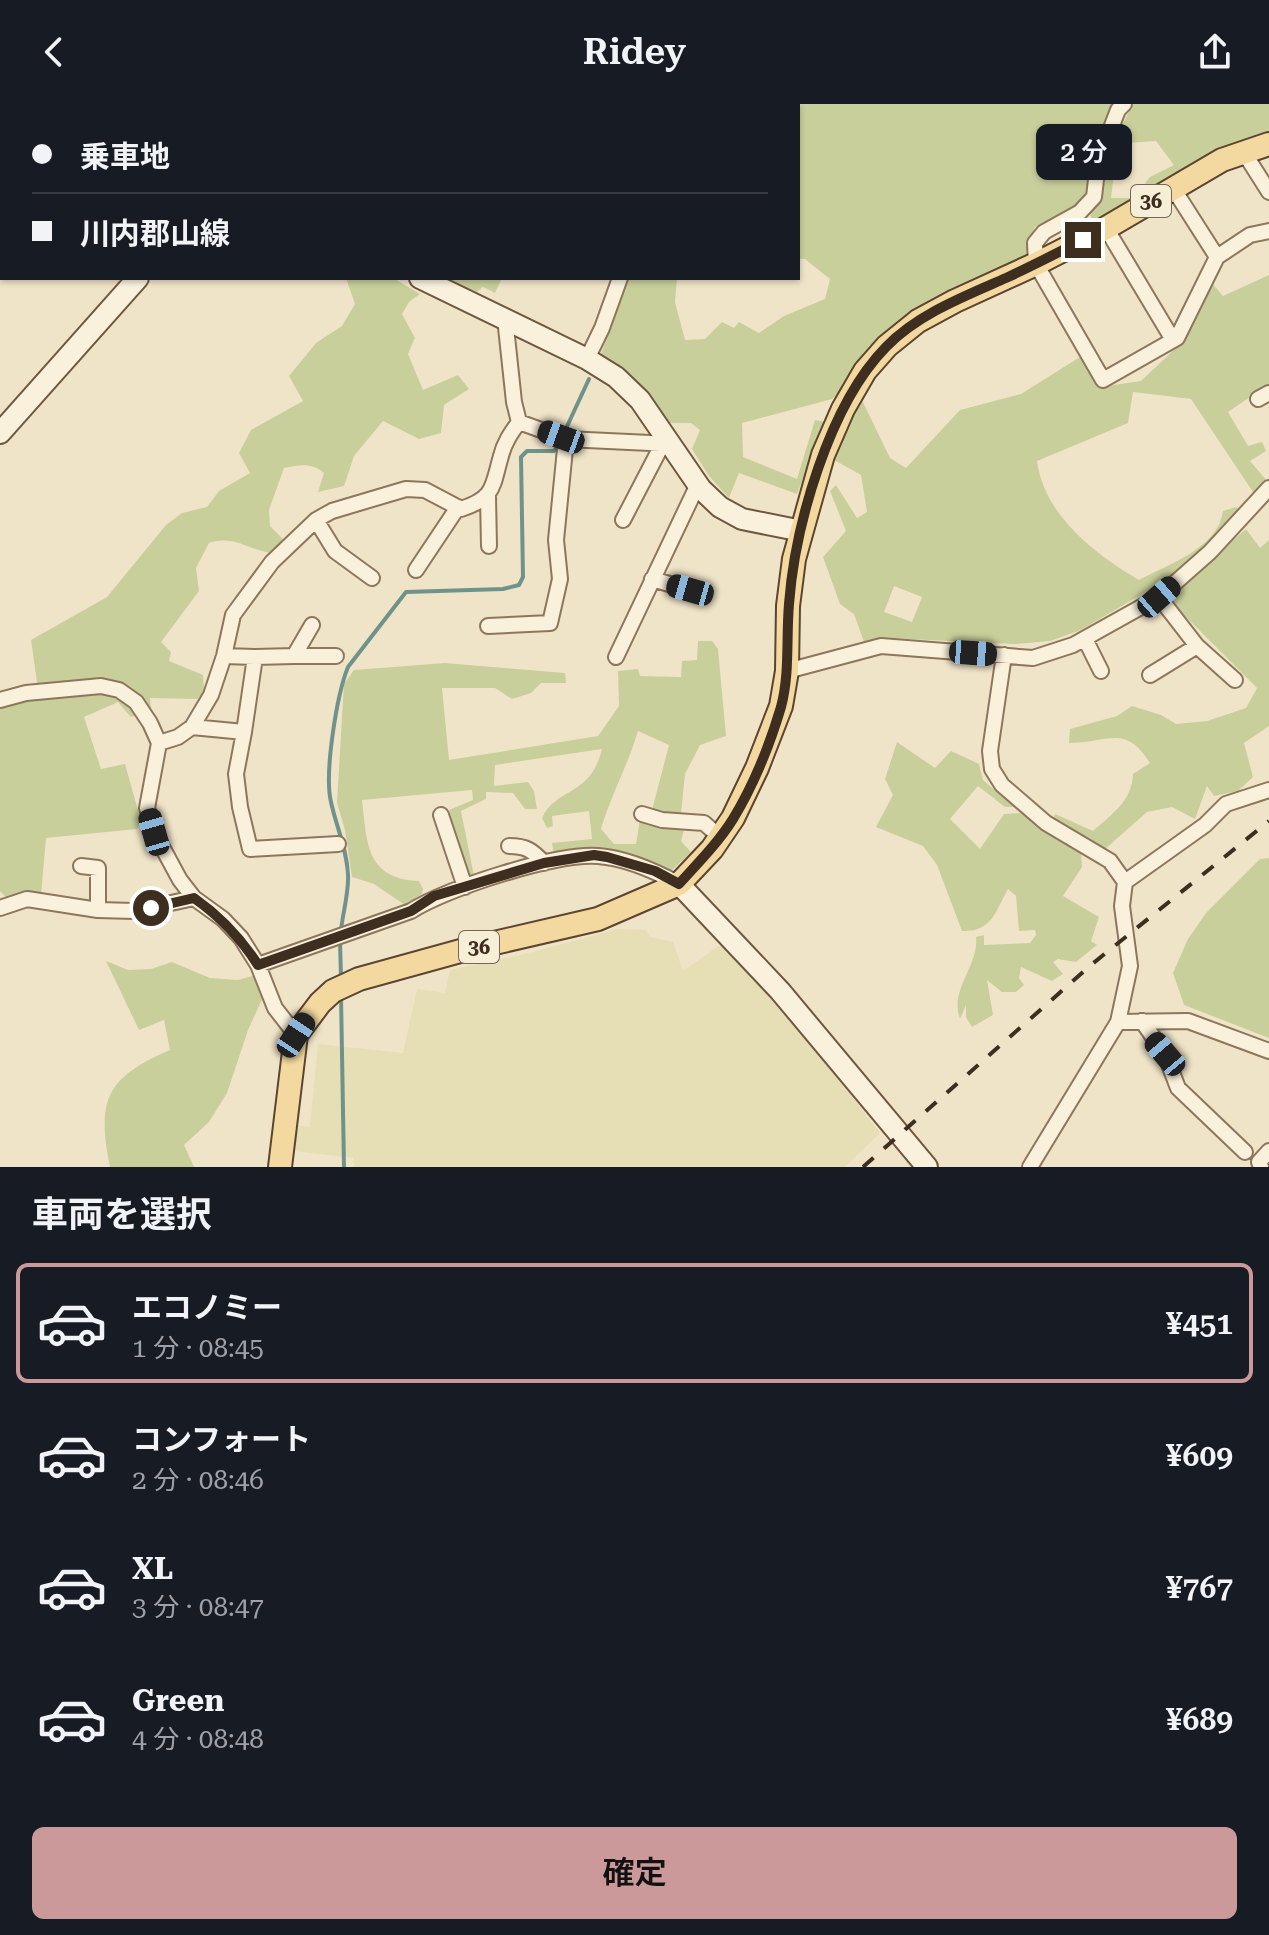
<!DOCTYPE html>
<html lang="ja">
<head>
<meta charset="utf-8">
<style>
  :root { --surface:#171b24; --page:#242831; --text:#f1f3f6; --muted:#9ea1a6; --line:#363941; --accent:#cc999b }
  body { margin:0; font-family:"Roboto Serif","Noto Sans JP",serif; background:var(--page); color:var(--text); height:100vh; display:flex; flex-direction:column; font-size:30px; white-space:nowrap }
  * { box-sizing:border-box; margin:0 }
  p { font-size:26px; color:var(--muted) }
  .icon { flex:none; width:44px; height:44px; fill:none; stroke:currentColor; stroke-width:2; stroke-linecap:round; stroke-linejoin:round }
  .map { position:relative; height:1063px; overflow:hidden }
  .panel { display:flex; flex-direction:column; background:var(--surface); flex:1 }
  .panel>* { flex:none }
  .top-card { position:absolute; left:0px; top:0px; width:800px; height:176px; box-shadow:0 2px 6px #0004; display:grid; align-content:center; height:176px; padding:0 32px; background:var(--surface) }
  .end { position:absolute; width:36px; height:36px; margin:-18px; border:10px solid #3d2e20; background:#fff; box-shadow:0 0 0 4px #fff }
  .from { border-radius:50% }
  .bubble { position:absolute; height:56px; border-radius:12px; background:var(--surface); box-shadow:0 2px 6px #0004; font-size:26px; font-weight:600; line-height:56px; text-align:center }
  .car { position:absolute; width:24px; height:48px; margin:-24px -12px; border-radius:10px; box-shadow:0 0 6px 2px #0007; background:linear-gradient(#222 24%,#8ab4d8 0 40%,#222 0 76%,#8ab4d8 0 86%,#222 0) }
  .top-card b { display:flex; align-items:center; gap:28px; height:76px; font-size:30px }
  .top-card b+b { border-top:2px solid var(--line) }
  .top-card i { width:20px; height:20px; background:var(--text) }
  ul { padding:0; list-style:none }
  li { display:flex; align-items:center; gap:24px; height:120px; margin:0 16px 12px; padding:0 16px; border:4px solid transparent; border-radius:12px }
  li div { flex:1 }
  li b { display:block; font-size:30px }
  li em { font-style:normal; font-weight:600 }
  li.current { border-color:var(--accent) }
  li>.icon { width:72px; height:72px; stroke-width:1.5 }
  h2 { padding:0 32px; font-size:36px; line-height:96px }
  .action { display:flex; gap:16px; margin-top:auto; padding:16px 32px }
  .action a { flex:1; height:92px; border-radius:12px; background:var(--accent); color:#111; font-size:32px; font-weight:600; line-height:92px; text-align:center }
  header { display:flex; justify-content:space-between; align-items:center; height:104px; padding:0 32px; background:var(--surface); font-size:36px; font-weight:600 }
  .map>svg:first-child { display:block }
</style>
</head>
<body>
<header><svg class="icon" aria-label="back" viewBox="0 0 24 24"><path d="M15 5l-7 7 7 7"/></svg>Ridey<svg class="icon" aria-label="share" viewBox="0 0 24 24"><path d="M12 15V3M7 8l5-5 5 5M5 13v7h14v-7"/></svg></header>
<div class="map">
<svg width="1269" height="1063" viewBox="0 0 1269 1063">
  <rect width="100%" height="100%" fill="#f0e4c8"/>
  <path fill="#e6deb5" d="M618 825 646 826 650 833 673 838 683 867 723 839 805 932 880 1029 845 1063H354L353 1054 293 1047V1021L310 1023 318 940 403 949 417 885 445 889 450 866 521 851Z"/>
  <path fill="#c9cf9b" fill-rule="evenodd" d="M739 0H1119C1099 26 1090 58 1090 90L1077 104 1035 123 1028 138 1026 157 939 198 832 295 742 319 743 353 797 375 815 316 826 318 797 390 739 369 729 394 709 372 692 345 700 326 691 319H669L642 287 601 250 629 174H677L675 198 685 236 705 235 722 218 734 224 739 218 759 229 784 212 825 195 830 175 805 155H798V2H737Z
    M1133 0H1269V35L1092 125C1087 98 1097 63 1117 46L1111 94H1134L1150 73 1174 61 1156 37 1112 40Z
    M1269 171V280L1228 308 1248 342 1262 338 1266 347 1250 357 1267 377 1253 388 1191 295 1133 288 1128 319 1037 357C1044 411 1095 450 1139 476 1169 460 1218 444 1223 407L1236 403 1240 406 1203 449 1169 474 1081 526 1050 537 1015 540 887 534 864 538 854 510 840 500 823 453 846 427 830 387 836 381 857 414 867 408 861 371 834 356 860 292 890 354 906 364 960 306 1021 290 1080 253 1100 283 1141 277 1180 240 1210 177 1223 192ZM894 482 922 493 912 518 884 508Z
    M346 174H393L420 190 409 198 402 210 415 234 408 250 423 286 458 271 469 285 444 301 441 329 419 335 383 317 354 352 344 382 318 388 324 369C311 358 300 361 284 364L269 406 270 422 284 436 271 449C246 445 234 431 209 439L196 464 199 487 161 538 171 548 169 557 203 571 204 588 197 595 150 594 151 604 131 613 118 598 84 613 101 665 125 660 141 717 137 725 46 734 41 791 9 796 0 787V604L39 592 31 536 107 493 166 421 182 409 207 403 219 387 250 369 239 349 251 326 303 297 289 272 316 239 342 222 355 200Z
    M440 174H502L495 189 483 183 477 188Z
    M1246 425 1260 444 1269 436V622L1244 639 1253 673 1238 687 1214 692 1207 682 1195 715 1172 703 1147 708 1104 746 1053 717 1055 710 1093 727C1112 710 1132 697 1133 670L1150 659C1125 619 1108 639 1069 639L1070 625 1117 612 1132 602 1161 611 1176 620 1207 617 1246 604 1257 584 1171 498 1170 490Z
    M698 537H712L718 545 726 632 700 641 685 670 681 709 666 710 652 706 669 641 638 627C628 661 611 691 601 725L614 740H636L640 716 685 722 681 737 691 748 670 768 600 745 554 751 552 739 592 735 589 707 552 712 553 722 547 724 542 714C557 682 590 694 602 645L495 661 494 682 528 678 534 687 537 705H525L513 689 486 688V695L461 707 474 772 468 775 449 706 473 696 472 686 362 696C367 737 365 775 419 777L423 785 422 790 405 801 374 780 352 773 345 726 337 699 344 580 354 566 445 559 565 569 566 579H541L531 589 512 595 495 584H442L449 656 598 632 619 602 618 567 638 565 640 572 681 573 682 557 697 556Z
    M897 638 935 664 951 647 979 660 983 676 1014 703H1005L978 682 950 715 980 745 1004 710 1020 709 1081 746 1082 763 1063 792 1099 813 1091 837 1097 841 1076 858 1058 855 1053 858 1063 870 1052 877 1021 863 1019 874 1024 881 1016 888H1002L987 876 993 911 972 923 966 913V901L960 915C949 885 979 862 976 833L984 831V841L1030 839 1036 831 1035 826 1019 827 1016 792 1008 785C995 808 992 828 962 827L937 761 923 742 876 723 893 691 885 675Z
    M1269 754V934L1184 901 1173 869 1188 835 1206 809 1260 755Z
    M106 857 128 866 151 865 172 858 210 874 238 876 256 871 264 891 248 926 227 989 209 1018 184 1041 194 1063H110C96 995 107 973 170 946L164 916 139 926Z"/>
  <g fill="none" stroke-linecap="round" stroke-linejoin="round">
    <path stroke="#6f938a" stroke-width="4" d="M563 331 589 275
      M341 826C343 808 349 788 348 771 347 745 336 722 331 698 324 669 337 590 348 563L406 488 503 485 519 481 523 473 521 353 527 347H554L560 339
      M340 838 341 873
      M341 892 344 1063"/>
    <defs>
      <path id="street" d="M1124 0 1118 6 1098 58 1094 93 1080 108 1044 128 1035 139 1036 160 1103 276 1177 234 1217 153 1250 131 1269 127
        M284 2 285 0
        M606 2 608 0
        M681 2 683 0
        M1243 47 1269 88
        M1173 84 1217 153
        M1106 124 1173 236
        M505 214 514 298 519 318
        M587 255 602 224 620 174
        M1258 295 1269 289
        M519 318 566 335 671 340
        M488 393 489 442
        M316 416 335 447 372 474
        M623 416 663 339
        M416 466 458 403
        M652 475 690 486
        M1159 493 1197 542 1235 576
        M488 522 550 519 560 475 556 436 566 335
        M1085 535 1101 567
        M1004 551 990 647 992 665 1002 681 1046 719 1110 757 1125 778 1122 802 1130 862 1118 918 1030 1063
        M294 552H336
        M255 553 294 552 312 521
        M616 553 698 380
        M787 567 881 542 1033 554 1073 541 1159 493 1210 448 1269 384
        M1150 571 1197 542
        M0 596 26 589 101 582 119 586 136 598 150 619 159 639 147 704 154 728 180 776 194 794 223 815 241 834 258 861 275 904 296 931
        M192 623 244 628 255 553 224 552
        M244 628 236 670 240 703 250 745 338 740
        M159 639 178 633 192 623 211 591 224 552 233 511 272 458 316 416 332 407 406 385 425 386 461 405C495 394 492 383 501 352 504 339 511 329 519 318
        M642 710 662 716 704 719 720 733
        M441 711 465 783
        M509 742C526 742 532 746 544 759
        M81 762 98 764V806
        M1125 778 1205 721 1226 700 1269 686
        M0 804 27 795 98 806 134 807 194 794
        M258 861 411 807C447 784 556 749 598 752 626 754 655 767 679 780
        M1142 917 1165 950 1178 984 1245 1048
        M1118 918 1188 917 1269 947
        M1261 1063 1259 1058 1269 1047"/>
      <path id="secondary" d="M261 0 262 2
        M420 174 587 255 616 273 640 296 701 385 720 403 742 415 802 427
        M0 329 138 174
        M679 780 780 887 927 1063"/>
      <path id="primary" d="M280 1063 296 931 320 899 333 887 359 875 464 846 598 815 679 780 712 745 733 714 757 664 781 602 787 567 788 502 794 455 823 351 843 305 865 267 887 242 918 217 955 197 1036 160 1106 124 1222 56 1269 40"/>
    </defs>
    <use href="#street" stroke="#8d765c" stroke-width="18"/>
    <use href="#secondary" stroke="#6f573f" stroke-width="24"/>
    <use href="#primary" stroke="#5b4430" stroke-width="26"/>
    <use href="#street" stroke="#faf1dc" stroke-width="14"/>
    <use href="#secondary" stroke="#faf1dc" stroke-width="20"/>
    <use href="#primary" stroke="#f3d9a0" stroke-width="22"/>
    <path stroke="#3d2e20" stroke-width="4" stroke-dasharray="14 14" stroke-linecap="butt" d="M863 1063 1091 861 1269 717"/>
  </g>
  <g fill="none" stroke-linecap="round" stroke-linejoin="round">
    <path stroke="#3d2e20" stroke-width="10" d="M151 804 194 794C221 813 240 833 258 861L411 807 434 792 544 759 594 751 607 753 655 767 679 780C698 759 718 739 733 715 753 682 770 640 781 603 790 569 786 535 789 500 795 421 829 301 886 243 918 210 965 192 1006 174 1032 162 1057 149 1083 136"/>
  </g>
  <g text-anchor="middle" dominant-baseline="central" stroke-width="8" stroke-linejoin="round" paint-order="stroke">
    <g fill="#f7eed8" stroke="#756857" stroke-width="2">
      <rect x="1131" y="81" width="40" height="32" rx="6"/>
      <rect x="459" y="827" width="40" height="32" rx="6"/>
    </g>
    <g font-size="20" font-weight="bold" fill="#3d2e20">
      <text x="1151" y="97">36</text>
      <text x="479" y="843">36</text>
    </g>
  </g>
</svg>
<i class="end from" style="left:151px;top:804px"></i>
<i class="end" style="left:1083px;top:136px"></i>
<div class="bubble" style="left:1036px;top:20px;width:96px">2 分</div>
<i class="car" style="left:561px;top:333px;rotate:290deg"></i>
<i class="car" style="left:690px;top:486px;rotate:286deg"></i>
<i class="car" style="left:1159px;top:493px;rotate:49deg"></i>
<i class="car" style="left:973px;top:549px;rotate:94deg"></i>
<i class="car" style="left:154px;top:728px;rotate:344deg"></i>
<i class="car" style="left:296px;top:931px;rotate:33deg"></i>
<i class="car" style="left:1165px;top:950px;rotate:320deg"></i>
<div class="top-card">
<b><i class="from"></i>乗車地</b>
<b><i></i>川内郡山線</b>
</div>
</div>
<section class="panel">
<h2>車両を選択</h2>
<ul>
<li class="current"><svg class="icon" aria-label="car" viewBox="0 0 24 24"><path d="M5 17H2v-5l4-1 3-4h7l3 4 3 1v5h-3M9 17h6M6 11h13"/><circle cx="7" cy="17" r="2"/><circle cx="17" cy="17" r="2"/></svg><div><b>エコノミー</b><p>1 分 · 08:45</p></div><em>¥451</em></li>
<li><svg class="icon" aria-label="car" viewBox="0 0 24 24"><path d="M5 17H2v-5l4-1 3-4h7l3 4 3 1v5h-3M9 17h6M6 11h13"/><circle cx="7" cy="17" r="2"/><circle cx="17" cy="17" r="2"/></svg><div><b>コンフォート</b><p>2 分 · 08:46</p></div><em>¥609</em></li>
<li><svg class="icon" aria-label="car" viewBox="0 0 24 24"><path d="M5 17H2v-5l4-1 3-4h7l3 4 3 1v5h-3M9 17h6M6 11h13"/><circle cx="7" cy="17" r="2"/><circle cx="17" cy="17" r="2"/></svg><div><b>XL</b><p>3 分 · 08:47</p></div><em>¥767</em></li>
<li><svg class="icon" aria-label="car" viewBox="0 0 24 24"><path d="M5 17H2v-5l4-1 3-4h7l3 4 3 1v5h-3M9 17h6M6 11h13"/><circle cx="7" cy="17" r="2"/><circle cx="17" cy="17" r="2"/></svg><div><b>Green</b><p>4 分 · 08:48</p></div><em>¥689</em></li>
</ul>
<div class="action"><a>確定</a></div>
</section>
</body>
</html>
